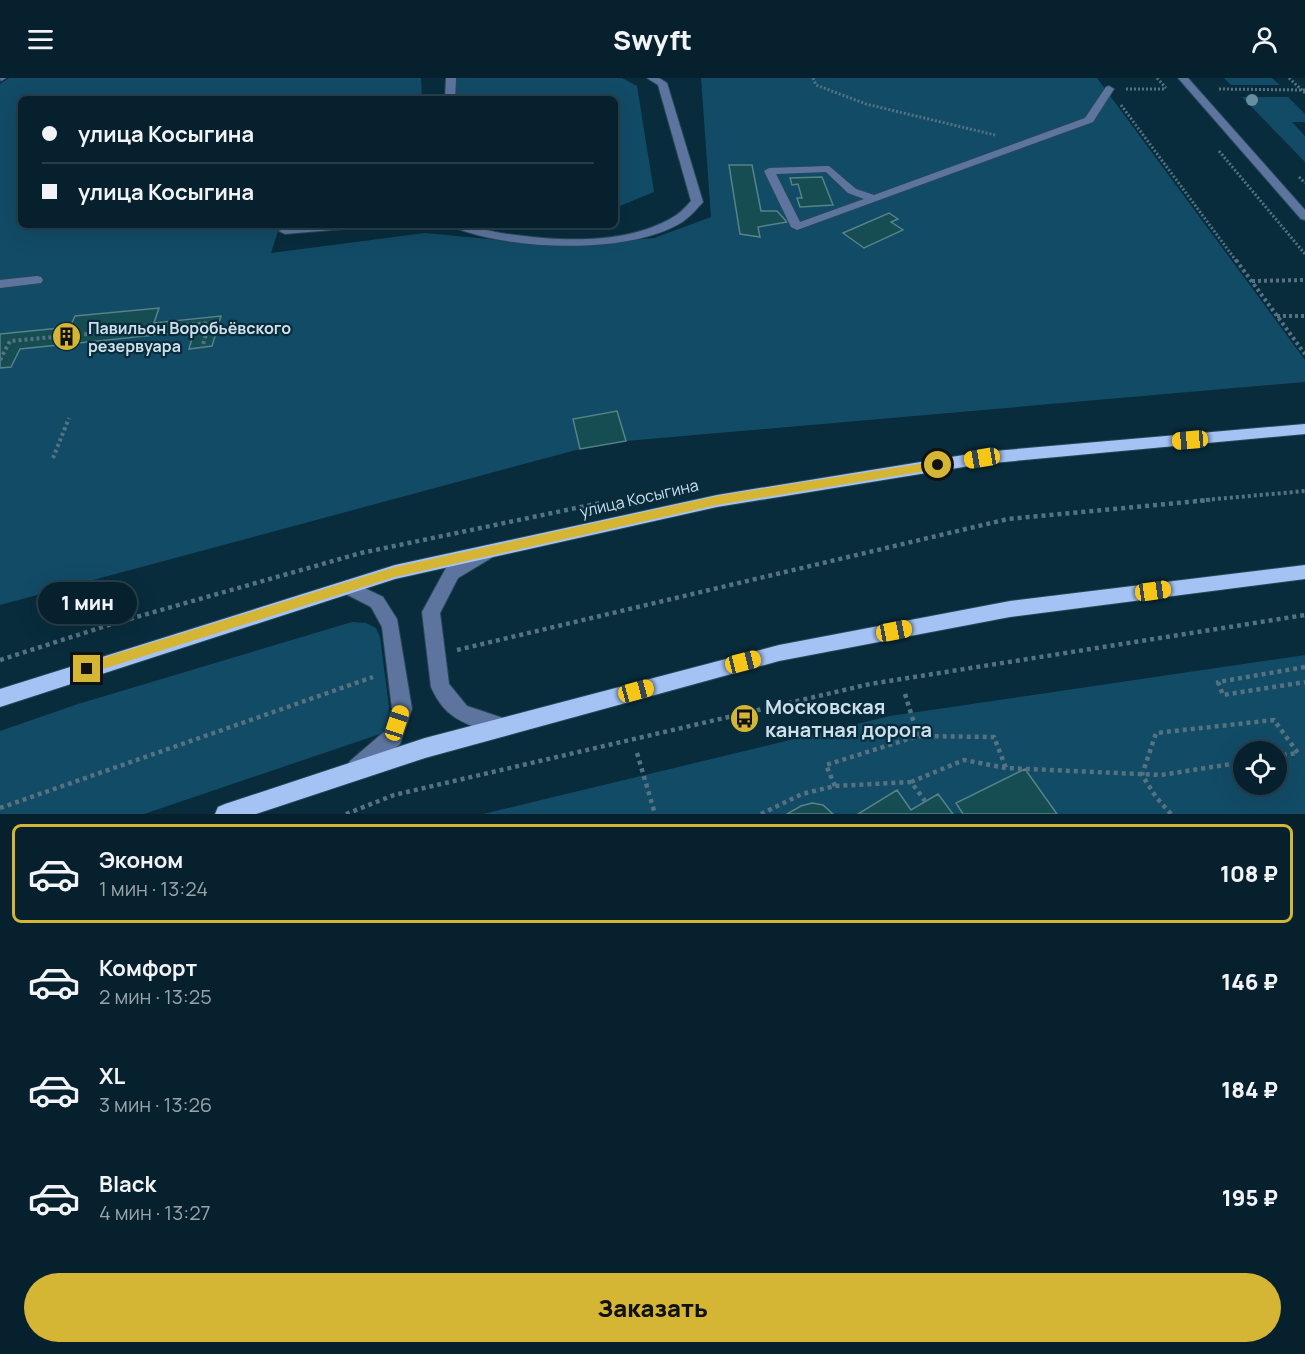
<!DOCTYPE html>
<html lang="ru">
<head>
<meta charset="utf-8">
<style>
  :root { --surface:#06212d; --page:#0f2935; --text:#f1f3f6; --muted:#98a3aa; --line:#273e49; --accent:#d5b534 }
  body { margin:0; font-family:Manrope,sans-serif; background:var(--page); color:var(--text); height:100vh; display:flex; flex-direction:column; font-size:22px; white-space:nowrap }
  * { box-sizing:border-box; margin:0 }
  p { font-size:20px; color:var(--muted) }
  .icon { flex:none; width:33px; height:33px; fill:none; stroke:currentColor; stroke-width:2; stroke-linecap:round; stroke-linejoin:round }
  .map { position:relative; height:736px; overflow:hidden }
  .side { display:flex; flex-direction:column; background:var(--surface); flex:1 }
  .side>* { flex:none }
  .top-card { position:absolute; left:18px; top:18px; width:600px; height:132px; border-radius:9px; box-shadow:0 6px 24px #0002,0 0 0 2px var(--line); display:grid; align-content:center; height:132px; padding:0 24px; background:var(--surface) }
  .fabs { position:absolute; left:1233px; top:663px; display:grid; gap:12px }
  .fabs a { display:grid; place-items:center; width:54px; height:54px; border-radius:50%; background:var(--surface); box-shadow:0 6px 24px #0002,0 0 0 2px var(--line); font-size:30px }
  .end { position:absolute; width:27px; height:27px; margin:-14px; border:8px solid #d5b534; background:#111; box-shadow:0 0 0 3px #111 }
  .from { border-radius:50% }
  .bubble { position:absolute; height:42px; border-radius:21px; background:var(--surface); box-shadow:0 6px 24px #0002,0 0 0 2px var(--line); font-size:20px; font-weight:800; line-height:42px; text-align:center }
  .car { position:absolute; width:18px; height:36px; margin:-18px -9px; border-radius:8px; box-shadow:0 0 4px 2px #0007; background:linear-gradient(#f5c518 24%,#345 0 40%,#f5c518 0 76%,#345 0 86%,#f5c518 0) }
  .top-card b { display:flex; align-items:center; gap:21px; height:57px; font-size:22px }
  .top-card b+b { border-top:2px solid var(--line) }
  .top-card i { width:15px; height:15px; background:var(--text) }
  ul { padding:10px 0 0; list-style:none }
  li { display:flex; align-items:center; gap:18px; height:99px; margin:0 12px 9px; padding:0 12px; border:3px solid transparent; border-radius:9px }
  li div { flex:1 }
  li b { display:block; font-size:22px }
  li em { font-style:normal; font-weight:800 }
  li.active { border-color:var(--accent) }
  li>.icon { width:54px; height:54px; stroke-width:1.5 }
  .button { display:flex; gap:12px; margin-top:auto; padding:12px 24px }
  .button a { flex:1; height:69px; border-radius:36px; background:var(--accent); color:#111; font-size:24px; font-weight:800; line-height:69px; text-align:center }
  header { display:flex; justify-content:space-between; align-items:center; height:78px; padding:0 24px; background:var(--surface); font-size:27px; font-weight:800 }
  .map>svg:first-child { display:block }
</style>
</head>
<body>
<header><svg class="icon" aria-label="menu" viewBox="0 0 24 24"><path d="M4 6h16M4 12h16M4 18h16"/></svg>Swyft<svg class="icon" aria-label="person" viewBox="0 0 24 24"><circle cx="12" cy="8" r="4"/><path d="M4 21q1-7 8-7t8 7"/></svg></header>
<div class="map">
<svg width="1305" height="736" viewBox="0 0 1305 736">
  <rect width="100%" height="100%" fill="#082c3c"/>
  <path fill="#124b66" fill-rule="evenodd" d="M9 0H421L422 21H21V147H305L279 150 271 175 425 155 565 168 654 160 711 139 701 0H1097L1305 282V304L626 363 580 371 0 527V6Z
    M453 0H622L637 8 654 114 615 130V21H453Z
    M1224 0H1272L1280 7H1231Z
    M1242 19H1288L1305 36V44H1292L1305 58V84Z
    M352 544 366 545 376 550 380 559 392 652 144 736H0V653L78 626Z
    M1305 577V736H483L890 638ZM1244 674H1276V706H1244Z"/>
  <path fill="#154d53" stroke="#568288" stroke-width="1.5" d="M729 87H752L761 133H777L787 144 758 149 760 159 740 156Z
    M822 99 833 127 800 129 797 120H802L798 106 792 107 790 100Z
    M889 135 898 141 891 144 903 152 864 170 843 155Z
    M159 230 154 245 221 238 212 268 189 271 194 253 20 271 11 289 0 290V256L70 249 75 238Z
    M617 333 626 363 580 371 573 341Z
    M1025 691 1057 736H963L956 725Z
    M897 712 911 732 938 716 953 736H858Z
    M812 725 823 727 833 736H787L801 728Z"/>
  <g fill="none" stroke-linecap="round" stroke-linejoin="round">
    <defs>
      <path id="minor" d="M0 0H6L1 3Z
        M446 0H456L455 21H445Z
        M647 0H659L667 5 703 124C696 132 688 141 679 146 625 177 509 172 453 149L451 147C469 147 484 152 501 155 554 163 621 168 670 141 678 137 685 130 691 123L658 7Z
        M1178 0H1188L1305 132V142L1301 141Z
        M1109 8 1114 11 1093 44 797 152 791 149 764 93 769 90 829 88 856 111 874 117 1085 40 1106 9ZM826 94 848 115 864 121 800 144 776 96Z
        M314 147H361L355 150 285 156 279 153 285 150Z
        M37 198 41 199 43 202 41 205 0 210V202Z
        M487 467 493 469 495 474 493 479 458 500 440 535 449 606 467 628 509 642 512 649 509 656 502 658C470 647 446 644 431 609L422 534 446 490Z
        M348 502 383 519 397 541 412 631 400 666 364 697 357 700 350 697 347 690 350 683 385 653 392 631 382 549 371 529 342 514 339 509 342 504Z"/>
      <path id="major" d="M1305 346V356L982 386 717 429 395 501 0 629V611L395 487 717 417 982 374Z
        M1305 487V501L1010 539 779 583 425 680 256 736H215L218 729 225 726 425 660 779 567 1010 523Z"/>
    </defs>
    <use href="#minor" stroke="#274958" stroke-width="2"/>
    <use href="#major" stroke="#274958" stroke-width="2"/>
    <path stroke="#557280" stroke-width="3" stroke-dasharray="2 2" stroke-linecap="butt" d="M813 0 816 7 866 26 995 57
      M1157 0 1166 10
      M1289 0 1305 15
      M1126 11H1166
      M1219 11 1305 12
      M1121 27 1237 184
      M1219 73 1305 176
      M1299 99 1305 105"/>
    <path stroke="#557280" stroke-width="4" stroke-dasharray="3 3" stroke-linecap="butt" d="M1236 182 1305 276
      M1252 203 1305 202
      M1277 238H1305
      M0 282 10 263 209 245 202 270
      M53 380 69 340
      M1194 423 1305 413"/>
    <path stroke="#557280" stroke-width="4.5" stroke-dasharray="4 4" stroke-linecap="butt" d="M457 572 1008 441 1210 422
      M0 582 112 546 361 475 600 425
      M1305 589 1218 604 1223 617 1305 604
      M905 616 918 658
      M637 675 655 736
      M911 704 964 682 1006 690 1161 697 1244 684
      M835 708 826 687 918 658 994 659 1006 690
      M0 730 373 599
      M346 736 394 717 870 606 1305 537
      M761 736 802 716 835 708 911 704 925 723
      M1171 736 1156 719 1142 697 1156 655 1274 642 1298 675 1276 678"/>
    <use href="#minor" fill="#5d759e" fill-rule="evenodd"/>
    <use href="#major" fill="#a5c2f5" fill-rule="evenodd"/>
  </g>
  <circle fill="#688da1" cx="1252" cy="22" r="6"/>
  <path fill="#d5b534" d="M938 383 942 387 938 391 717 427 395 499 87 596 81 591 87 585 395 489 717 418Z"/>
  <defs>
    <symbol id="building-disc" viewBox="-11 -11 22 22"><circle r="9.5" fill="#d5b534" stroke="#082c3c"/><path d="M-4-6H4V6H1V3H-1V6H-4ZM-2.5-4.3h1.7v1.8h-1.7ZM.8-4.3h1.7v1.8H.8ZM-2.5-1h1.7V.8h-1.7ZM.8-1h1.7V.8H.8Z" fill="#111"/></symbol>
    <symbol id="bus-disc" viewBox="-11 -11 22 22"><circle r="9.5" fill="#d5b534" stroke="#082c3c"/><path d="M-5-6H5V4H4V6H2V4H-2V6H-4V4H-5ZM-3.5-4V0h7V-4ZM-3.5 1.2v1.5H-2V1.2ZM2 1.2v1.5H3.5V1.2Z" fill="#111"/></symbol>
  </defs>
  <g fill-rule="evenodd">
    <use href="#building-disc" x="50" y="242" width="33" height="33"/>
    <use href="#bus-disc" x="728" y="624" width="33" height="33"/>
  </g>
  <g text-anchor="middle" dominant-baseline="central" stroke-width="4.5" stroke-linejoin="round" paint-order="stroke">
    <g font-size="16" font-weight="bold" fill="#ccdfea" stroke="#082c3c" text-anchor="start">
      <text x="88" y="250">Павильон Воробьёвского<tspan x="88" dy="18">резервуара</tspan></text>
    </g>
    <g font-size="16" fill="#ccdfea" stroke="#082c3c">
      <text transform="translate(639 420) rotate(-13)">улица Косыгина</text>
    </g>
    <g font-size="20" font-weight="bold" fill="#ccdfea" stroke="#082c3c" text-anchor="start">
      <text x="765" y="628">Московская<tspan x="765" dy="23">канатная дорога</tspan></text>
    </g>
  </g>
</svg>
<div class="fabs">
<a><svg class="icon" aria-label="locate" viewBox="0 0 24 24"><circle cx="12" cy="12" r="6"/><path d="M12 2v4M12 18v4M2 12h4M18 12h4"/></svg></a>
</div>
<i class="end from" style="left:938px;top:387px"></i>
<i class="end" style="left:87px;top:591px"></i>
<div class="bubble" style="left:38px;top:504px;width:99px">1 мин</div>
<i class="car" style="left:1190px;top:362px;rotate:265deg"></i>
<i class="car" style="left:982px;top:380px;rotate:261deg"></i>
<i class="car" style="left:1153px;top:513px;rotate:82deg"></i>
<i class="car" style="left:894px;top:553px;rotate:79deg"></i>
<i class="car" style="left:743px;top:584px;rotate:76deg"></i>
<i class="car" style="left:636px;top:613px;rotate:75deg"></i>
<i class="car" style="left:397px;top:645px;rotate:18deg"></i>
<div class="top-card">
<b><i class="from"></i>улица Косыгина</b>
<b><i></i>улица Косыгина</b>
</div>
</div>
<section class="side">
<ul>
<li class="active"><svg class="icon" aria-label="car" viewBox="0 0 24 24"><path d="M5 17H2v-5l4-1 3-4h7l3 4 3 1v5h-3M9 17h6M6 11h13"/><circle cx="7" cy="17" r="2"/><circle cx="17" cy="17" r="2"/></svg><div><b>Эконом</b><p>1 мин · 13:24</p></div><em>108 ₽</em></li>
<li><svg class="icon" aria-label="car" viewBox="0 0 24 24"><path d="M5 17H2v-5l4-1 3-4h7l3 4 3 1v5h-3M9 17h6M6 11h13"/><circle cx="7" cy="17" r="2"/><circle cx="17" cy="17" r="2"/></svg><div><b>Комфорт</b><p>2 мин · 13:25</p></div><em>146 ₽</em></li>
<li><svg class="icon" aria-label="car" viewBox="0 0 24 24"><path d="M5 17H2v-5l4-1 3-4h7l3 4 3 1v5h-3M9 17h6M6 11h13"/><circle cx="7" cy="17" r="2"/><circle cx="17" cy="17" r="2"/></svg><div><b>XL</b><p>3 мин · 13:26</p></div><em>184 ₽</em></li>
<li><svg class="icon" aria-label="car" viewBox="0 0 24 24"><path d="M5 17H2v-5l4-1 3-4h7l3 4 3 1v5h-3M9 17h6M6 11h13"/><circle cx="7" cy="17" r="2"/><circle cx="17" cy="17" r="2"/></svg><div><b>Black</b><p>4 мин · 13:27</p></div><em>195 ₽</em></li>
</ul>
<div class="button"><a>Заказать</a></div>
</section>
</body>
</html>
